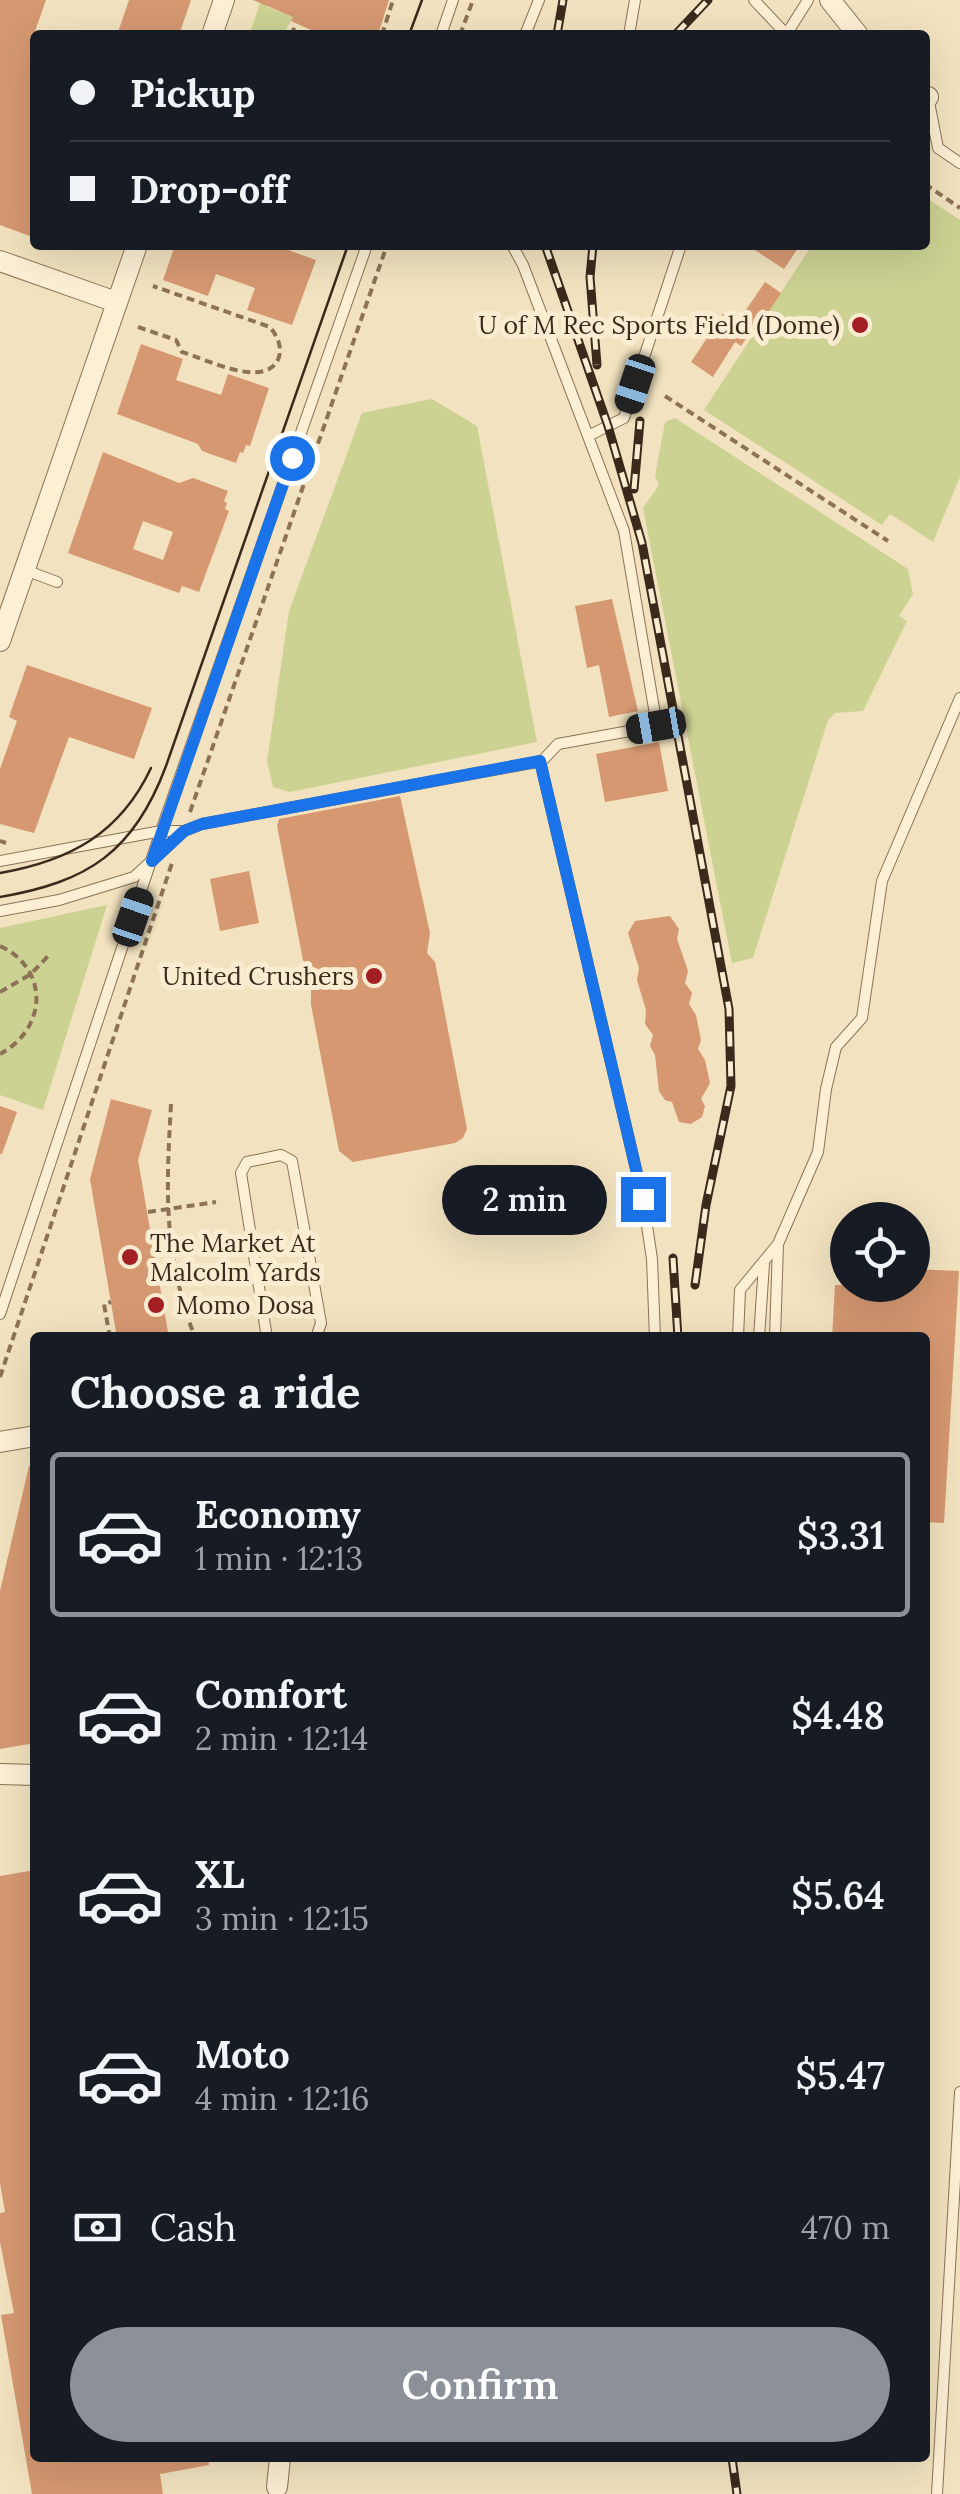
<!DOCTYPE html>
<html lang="en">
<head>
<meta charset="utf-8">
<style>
  :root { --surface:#171b24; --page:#20242c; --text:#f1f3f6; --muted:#9ea1a6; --line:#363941; --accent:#8c9099 }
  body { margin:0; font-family:Lora,serif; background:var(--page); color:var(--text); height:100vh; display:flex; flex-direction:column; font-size:38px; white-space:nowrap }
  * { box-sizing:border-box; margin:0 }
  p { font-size:32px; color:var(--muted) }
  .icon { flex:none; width:55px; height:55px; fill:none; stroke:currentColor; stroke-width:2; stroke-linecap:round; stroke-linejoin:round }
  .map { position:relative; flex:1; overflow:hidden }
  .side { position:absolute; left:30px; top:1332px; width:900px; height:1130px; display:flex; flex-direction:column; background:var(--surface); border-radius:10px; box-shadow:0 10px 40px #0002 }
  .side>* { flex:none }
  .banner { position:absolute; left:30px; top:30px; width:900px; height:220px; border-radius:10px; box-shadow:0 10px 40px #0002; display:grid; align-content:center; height:220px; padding:0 40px; background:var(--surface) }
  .controls { position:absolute; left:830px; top:1202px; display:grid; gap:20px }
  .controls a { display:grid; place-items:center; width:100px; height:100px; border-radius:50%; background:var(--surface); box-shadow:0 10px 40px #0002; font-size:50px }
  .end { position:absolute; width:45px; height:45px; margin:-22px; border:12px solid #1a73e8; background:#fff; box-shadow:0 0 0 5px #fff }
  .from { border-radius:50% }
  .bubble { position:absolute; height:70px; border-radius:35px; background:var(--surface); box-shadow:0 10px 40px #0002; font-size:32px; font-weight:600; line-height:70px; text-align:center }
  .car { position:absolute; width:30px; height:60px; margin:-30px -15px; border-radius:12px; box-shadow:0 0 8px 2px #0007; background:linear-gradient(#222 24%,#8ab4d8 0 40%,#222 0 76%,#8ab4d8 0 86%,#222 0) }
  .banner b { display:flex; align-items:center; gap:35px; height:95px; font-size:38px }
  .banner b+b { border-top:2px solid var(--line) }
  .banner i { width:25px; height:25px; background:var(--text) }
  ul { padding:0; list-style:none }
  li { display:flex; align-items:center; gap:30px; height:165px; margin:0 20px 15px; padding:0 20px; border:5px solid transparent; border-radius:10px }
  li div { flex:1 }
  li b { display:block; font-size:38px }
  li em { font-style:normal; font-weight:600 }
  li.active { border-color:var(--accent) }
  li>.icon { width:90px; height:90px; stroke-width:1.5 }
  h2 { padding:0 40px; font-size:45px; line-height:120px }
  .pay { display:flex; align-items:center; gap:25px; height:110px; padding:0 40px; font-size:38px }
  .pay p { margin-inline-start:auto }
  .cta { display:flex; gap:20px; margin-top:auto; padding:20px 40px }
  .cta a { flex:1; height:115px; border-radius:60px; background:var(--accent); color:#fff; font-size:40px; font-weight:600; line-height:115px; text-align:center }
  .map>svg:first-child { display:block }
</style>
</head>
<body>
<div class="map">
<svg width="960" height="2494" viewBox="0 0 960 2494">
  <rect width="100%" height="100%" fill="#f2e2bf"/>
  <path fill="#ccd292" d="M261 0H269L267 7 293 17 283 35H244L251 30Z
    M925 197 960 220V477L933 542 890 514 882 525 704 410 812 245H925Z
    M432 399 477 426 537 742 290 792 273 787 267 761 289 611 362 413Z
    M675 418 908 569 913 594 899 616 907 621 863 711 835 713 828 720 753 958 732 963 643 508 659 485 655 476 665 422Z
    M107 905 43 1110 0 1095V928Z"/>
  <path fill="#d59871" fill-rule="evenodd" d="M0 0H46L35 31V238L0 225Z
    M129 0H191L179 35H117Z
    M253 0H389L378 35H322L291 21 293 17Z
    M175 245H265L276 249 277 246 316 260 292 325 247 310 255 288 216 274 208 296 163 280Z
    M747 245H800L784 269Z
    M765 282 781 293 758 328 755 326 741 346 735 342 713 377 691 362 723 314 737 323Z
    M141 344 183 359 176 380 221 395 228 374 269 388 250 446 246 445 243 453 240 452 236 463 202 451 198 444 117 414Z
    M103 452 179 483 193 478 228 491 224 501 227 503 225 509 229 511 199 592 182 586 179 593 68 553ZM143 521 173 532 163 560 133 549Z
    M612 599 638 711 609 717 599 665 587 668 575 606Z
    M27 665 152 708 134 759 69 737 34 833 0 824V769L17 721 9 717Z
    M659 742 668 791 605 802 596 754Z
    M400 796 430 933 427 953 435 962 467 1129 463 1138 455 1143 353 1162 339 1151 311 1005V971L303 960 277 826 279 819Z
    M249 871 259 923 220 931 210 879Z
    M670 916 679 929 677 939 688 971 685 983 692 993 689 1004 696 1015 701 1040 698 1049 705 1060 710 1083 701 1099 705 1106 702 1117 691 1124 679 1122 672 1102 665 1100 659 1091 655 1055 650 1046 653 1035 645 1024 646 1010 637 980 639 968 628 933 635 921Z
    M111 1099 152 1110 138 1160 169 1338H117L90 1179Z
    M0 1106 17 1112 2 1154H0Z
    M912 1269 959 1271 944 1523 925 1522V1338H832L835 1285H912Z
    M29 1466H35V1743L0 1749V1591Z
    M35 1870V2458H208L209 2465 160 2474 163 2494H32L1 2315 14 2313 0 2242V2213L5 2212 0 2183V1876Z"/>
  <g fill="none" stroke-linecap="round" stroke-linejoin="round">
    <defs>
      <path id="lane" d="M754 0 786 34
        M441 35 453 0
        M525 35 539 0
        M629 35 635 0
        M786 35 808 0
        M928 97 938 148 960 163
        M590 435 624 418 681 245
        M25 570 57 582
        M540 761 643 1199 652 1259 655 1338
        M0 861 161 831H184L202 824 542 761 558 744 657 726 624 531 523 265 512 245
        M0 911 59 900 134 877 184 831
        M0 1314 161 831 367 245
        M267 1338 241 1173 247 1162 281 1155 292 1161 321 1323 316 1338
        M738 1338 740 1290 778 1244
        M759 1338 764 1264
        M775 1338 778 1244 818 1152 826 1089 836 1047 862 1018 882 881 960 698
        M937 2494 960 2092"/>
      <path id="street" d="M830 0 858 35
        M212 35 224 0
        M925 96 928 97
        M0 261 116 302
        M0 641 137 245
        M0 1442 35 1436
        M0 1774 35 1775
        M277 2487 280 2458"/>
    </defs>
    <use href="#lane" stroke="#8d7255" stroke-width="12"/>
    <use href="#street" stroke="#8d7255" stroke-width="22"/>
    <path stroke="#8d7255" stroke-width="4" stroke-dasharray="8 5" stroke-linecap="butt" d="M291 35 296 24
      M382 35 393 0
      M460 35 473 0
      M925 184 960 208
      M138 327 176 340 182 352C206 359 267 391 279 357 282 345 277 336 270 327L153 286
      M665 396 888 541
      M190 812 387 245
      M0 841 6 843
      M0 946C50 969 47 1029 0 1054
      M0 992 31 974 49 955
      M171 1104C166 1194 163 1251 195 1338
      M148 1212 216 1202
      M110 1338 104 1304 111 1302
      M0 1377 172 863"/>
    <use href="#lane" stroke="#fcefd4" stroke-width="10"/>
    <use href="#street" stroke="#fcefd4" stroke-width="20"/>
    <path stroke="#3b2a1c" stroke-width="2.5" d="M409 35 422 0
      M0 873C69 861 120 834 151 768
      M0 897C88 882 134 852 166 766L348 245"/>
    <defs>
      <path id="rail" d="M557 35 563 0
        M675 35 708 0
        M545 245 608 426 642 543 729 1009 731 1086 706 1205 695 1285
        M593 245 590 277 597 365
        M634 489 640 421
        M673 1258 678 1338
        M732 2458 737 2494"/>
    </defs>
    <use href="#rail" stroke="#3b2a1c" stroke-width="9"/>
    <use href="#rail" stroke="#f9ecd0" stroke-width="5" stroke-dasharray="15" stroke-linecap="butt"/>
  </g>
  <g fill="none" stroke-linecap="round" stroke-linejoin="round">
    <path stroke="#1a73e8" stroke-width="12" d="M292 458 152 861 184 831 202 824 540 761 643 1199"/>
  </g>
  <g fill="#a31f24" stroke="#f9ecd0" stroke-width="4">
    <circle cx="860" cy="325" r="10"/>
    <circle cx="374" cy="976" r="10"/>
    <circle cx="130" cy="1257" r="10"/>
    <circle cx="156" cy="1305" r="10"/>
  </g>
  <g text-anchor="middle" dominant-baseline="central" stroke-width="10" stroke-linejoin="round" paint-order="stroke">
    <g font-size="25" fill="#3b2a1c" stroke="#f9ecd0" text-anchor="end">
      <text x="840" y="325">U of M Rec Sports Field (Dome)</text>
      <text x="354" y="976">United Crushers</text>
      <text x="150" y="1243" text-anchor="start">The Market At<tspan x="150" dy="29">Malcolm Yards</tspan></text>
      <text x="176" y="1305" text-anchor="start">Momo Dosa</text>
    </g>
  </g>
</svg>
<div class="controls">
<a><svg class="icon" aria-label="locate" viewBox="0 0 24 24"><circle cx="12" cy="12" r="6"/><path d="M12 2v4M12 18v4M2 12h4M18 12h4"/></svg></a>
</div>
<i class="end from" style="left:292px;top:458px"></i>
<i class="end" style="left:643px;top:1199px"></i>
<div class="bubble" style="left:442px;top:1165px;width:165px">2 min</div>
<i class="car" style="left:635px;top:384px;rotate:198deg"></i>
<i class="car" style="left:656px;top:726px;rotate:260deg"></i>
<i class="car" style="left:133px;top:917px;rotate:19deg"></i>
<div class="banner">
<b><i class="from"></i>Pickup</b>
<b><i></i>Drop-off</b>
</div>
<section class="side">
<h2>Choose a ride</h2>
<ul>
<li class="active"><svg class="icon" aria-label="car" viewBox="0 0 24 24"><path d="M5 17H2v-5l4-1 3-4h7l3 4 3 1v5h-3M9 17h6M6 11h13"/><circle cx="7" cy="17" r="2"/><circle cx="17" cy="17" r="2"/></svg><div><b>Economy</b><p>1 min · 12:13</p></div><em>$3.31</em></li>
<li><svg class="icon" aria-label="car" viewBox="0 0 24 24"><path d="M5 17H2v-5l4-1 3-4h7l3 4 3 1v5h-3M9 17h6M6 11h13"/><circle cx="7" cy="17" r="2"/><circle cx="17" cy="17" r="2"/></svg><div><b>Comfort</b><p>2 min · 12:14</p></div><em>$4.48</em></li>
<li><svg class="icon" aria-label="car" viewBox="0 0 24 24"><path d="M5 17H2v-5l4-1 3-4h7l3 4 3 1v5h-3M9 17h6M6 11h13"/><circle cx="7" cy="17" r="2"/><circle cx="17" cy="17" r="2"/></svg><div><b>XL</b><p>3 min · 12:15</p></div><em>$5.64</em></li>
<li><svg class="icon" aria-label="car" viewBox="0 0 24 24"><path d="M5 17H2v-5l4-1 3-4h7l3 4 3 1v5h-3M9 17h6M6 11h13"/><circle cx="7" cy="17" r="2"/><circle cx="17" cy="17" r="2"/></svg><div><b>Moto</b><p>4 min · 12:16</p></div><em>$5.47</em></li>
</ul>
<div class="pay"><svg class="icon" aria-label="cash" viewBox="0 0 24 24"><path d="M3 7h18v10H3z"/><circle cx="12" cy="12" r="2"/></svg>Cash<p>470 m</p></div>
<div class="cta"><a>Confirm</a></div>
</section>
</div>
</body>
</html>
